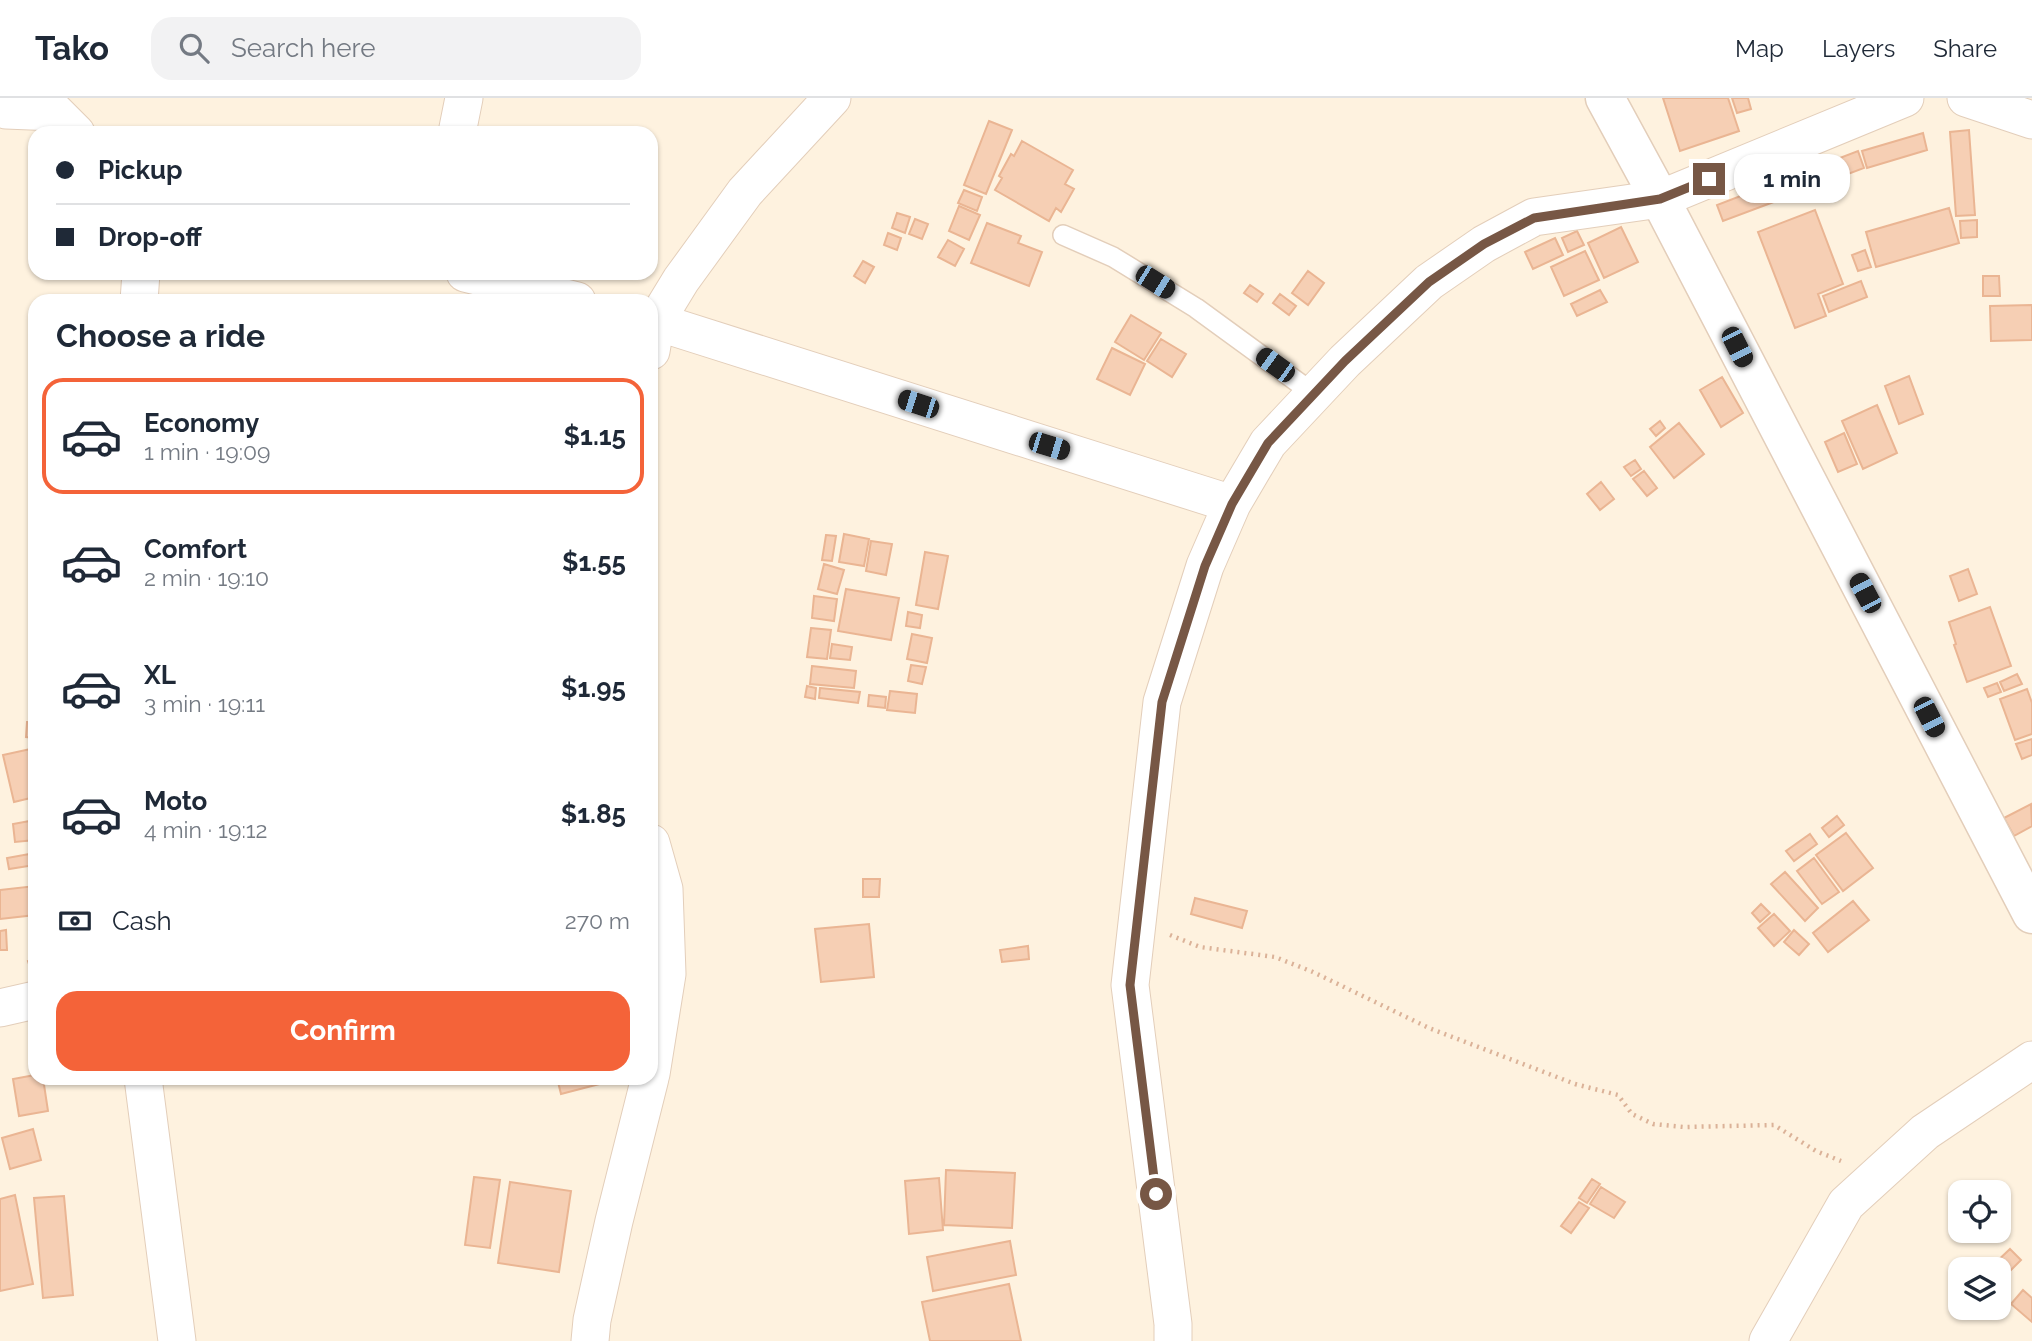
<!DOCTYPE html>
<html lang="en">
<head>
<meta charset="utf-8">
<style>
  :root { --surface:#fff; --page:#f2f2f3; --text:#1f2937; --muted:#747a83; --line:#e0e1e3; --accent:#f46339 }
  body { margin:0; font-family:Raleway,sans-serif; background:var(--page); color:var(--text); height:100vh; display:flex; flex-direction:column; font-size:26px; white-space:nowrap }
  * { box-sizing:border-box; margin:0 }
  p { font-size:23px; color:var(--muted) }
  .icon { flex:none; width:38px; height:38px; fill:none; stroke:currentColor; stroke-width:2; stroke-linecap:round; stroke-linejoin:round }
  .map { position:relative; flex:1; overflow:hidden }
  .sheet { position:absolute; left:28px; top:196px; width:630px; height:791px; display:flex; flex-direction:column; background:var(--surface); border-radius:21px; box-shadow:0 2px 5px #0004 }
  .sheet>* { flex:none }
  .banner { position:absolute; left:28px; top:28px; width:630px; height:154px; border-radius:21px; box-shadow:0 2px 5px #0004; display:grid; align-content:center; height:154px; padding:0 28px; background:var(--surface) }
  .controls { position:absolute; left:1948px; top:1082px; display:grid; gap:14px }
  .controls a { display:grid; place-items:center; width:63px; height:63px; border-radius:14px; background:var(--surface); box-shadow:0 2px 5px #0004; font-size:35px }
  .end { position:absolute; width:32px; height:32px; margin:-16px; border:9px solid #775745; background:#fff; box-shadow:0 0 0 4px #fff }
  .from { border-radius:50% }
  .bubble { position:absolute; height:49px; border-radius:21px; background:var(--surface); box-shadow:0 2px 5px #0004; font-size:23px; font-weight:700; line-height:49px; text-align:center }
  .car { position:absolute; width:21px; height:42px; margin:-21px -10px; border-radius:9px; box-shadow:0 0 5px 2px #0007; background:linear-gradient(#222 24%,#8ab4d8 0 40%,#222 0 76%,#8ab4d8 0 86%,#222 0) }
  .banner b { display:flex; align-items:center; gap:24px; height:66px; font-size:26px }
  .banner b+b { border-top:2px solid var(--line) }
  .banner i { width:18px; height:18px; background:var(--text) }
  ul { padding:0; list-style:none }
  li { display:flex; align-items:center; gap:21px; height:116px; margin:0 14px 10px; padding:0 14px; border:4px solid transparent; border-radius:21px }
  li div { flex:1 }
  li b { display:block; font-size:26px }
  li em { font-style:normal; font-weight:700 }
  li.active { border-color:var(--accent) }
  li>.icon { width:63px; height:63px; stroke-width:1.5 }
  h2 { padding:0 28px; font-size:32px; line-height:84px }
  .pay { display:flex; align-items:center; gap:18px; height:77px; padding:0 28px; font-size:26px }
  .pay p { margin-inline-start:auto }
  .primary-button { display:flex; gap:14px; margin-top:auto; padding:14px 28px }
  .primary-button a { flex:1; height:80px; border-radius:21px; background:var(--accent); color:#fff; font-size:28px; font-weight:700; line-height:80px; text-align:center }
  header { display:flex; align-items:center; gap:42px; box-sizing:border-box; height:98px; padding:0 35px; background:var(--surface); border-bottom:2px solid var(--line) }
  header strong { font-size:33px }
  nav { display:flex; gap:38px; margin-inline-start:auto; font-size:24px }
  .search { width:490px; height:63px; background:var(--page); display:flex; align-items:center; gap:18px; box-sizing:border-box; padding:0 24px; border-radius:21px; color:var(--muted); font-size:26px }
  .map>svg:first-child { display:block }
</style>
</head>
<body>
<header>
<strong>Tako</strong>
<div class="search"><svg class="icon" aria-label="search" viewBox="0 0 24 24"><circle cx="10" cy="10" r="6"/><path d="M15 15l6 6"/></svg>Search here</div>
<nav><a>Map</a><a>Layers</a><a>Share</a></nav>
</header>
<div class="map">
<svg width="2032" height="1243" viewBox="0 0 2032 1243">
  <rect width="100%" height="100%" fill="#fef2df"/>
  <path fill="#f6cfb4" stroke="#eab593" stroke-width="2" d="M1663 0H1728L1739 33 1680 53Z
    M1732 0H1748L1751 11 1737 15Z
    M989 23 1012 32 986 96 964 87Z
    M1969 32 1975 117 1956 118 1950 34Z
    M1923 35 1927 52 1867 70 1862 53Z
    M1022 43 1073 72 1065 86 1074 91 1061 114 1056 110 1049 123 995 92 1002 80 999 78 1011 56 1014 58Z
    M1858 53 1864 70 1723 123 1717 107Z
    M964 92 982 99 977 113 958 105Z
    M959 108 980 117 969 142 949 133Z
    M1949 110 1959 145 1876 169 1866 134Z
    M1815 112 1843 186 1818 196 1826 218 1795 230 1758 134Z
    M897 115 910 119 905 135 892 130Z
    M915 121 928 126 922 141 909 136Z
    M1977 122V139L1961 140 1960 123Z
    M987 125 1021 138 1018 145 1042 154 1029 188 971 165Z
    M1621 129 1638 164 1604 180 1588 145Z
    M1577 133 1584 147 1568 154 1562 140Z
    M888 135 901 140 897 152 884 147Z
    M1555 140 1563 157 1533 171 1525 154Z
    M948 142 964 151 955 168 938 159Z
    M1865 152 1871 169 1858 173 1852 157Z
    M1585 153 1599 182 1564 198 1551 169Z
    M863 163 874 169 865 185 854 178Z
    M1308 173 1324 185 1308 207 1292 195Z
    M1983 178H1999L2000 198H1983Z
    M1861 183 1867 199 1829 214 1823 198Z
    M1250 187 1263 196 1257 204 1244 195Z
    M1600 192 1607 204 1577 218 1571 206Z
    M1280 196 1296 208 1289 217 1273 205Z
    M2032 207V242L1991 243 1990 208Z
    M1131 217 1161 235 1144 262 1115 244Z
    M1161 241 1186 256 1172 279 1147 263Z
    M1112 250 1145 266 1130 297 1097 281Z
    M1909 278 1923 316 1899 326 1885 288Z
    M1722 279 1743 315 1721 329 1700 292Z
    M1877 307 1897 355 1863 371 1842 323Z
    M1660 323 1665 330 1656 338 1650 331Z
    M1679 325 1704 356 1674 380 1650 349Z
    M1844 335 1857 366 1838 374 1825 344Z
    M1635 362 1641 371 1631 378 1624 369Z
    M1644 373 1657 390 1647 398 1633 381Z
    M1601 384 1614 401 1600 412 1587 396Z
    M844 436 869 441 864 468 839 464Z
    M826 437 836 438 832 463 822 462Z
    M871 443 892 446 886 477 866 473Z
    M925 454 948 458 938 511 916 507Z
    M824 466 844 472 837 496 818 491Z
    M1968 471 1977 496 1959 503 1950 478Z
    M846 491 899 500 891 542 838 533Z
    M814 498 837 501 834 523 812 520Z
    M1990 509 2011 568 1967 584 1954 547 1956 546 1949 524Z
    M908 514 922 517 920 530 906 528Z
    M811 530 831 532 827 561 807 559Z
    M912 536 932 540 927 565 907 561Z
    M832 546 852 549 850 562 830 560Z
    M911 567 926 569 922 586 908 583Z
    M812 568 856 573 854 590 810 586Z
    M2017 576 2022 586 2004 593 2000 584Z
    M1997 585 2001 594 1988 599 1984 590Z
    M807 588 816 590 815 601 805 599Z
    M820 590 860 594 858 605 819 600Z
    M2027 591 2032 605V636L2015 642 2000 601Z
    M890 593 917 596 915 615 887 612Z
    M869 597 886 599 885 610 868 608Z
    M27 624 35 625V640L26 639Z
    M2032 641V657L2022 661 2016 646Z
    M35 650V699L14 704 3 657Z
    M2031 706 2032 728 2014 738 2004 720Z
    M1837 718 1844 727 1829 739 1822 730Z
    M35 722V742L15 744 13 726Z
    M1846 735 1873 770 1843 793 1816 757Z
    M1810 736 1817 746 1794 763 1786 753Z
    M35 755V767L9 771 7 760Z
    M1814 760 1839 794 1822 806 1797 773Z
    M1785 774 1818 810 1805 823 1771 786Z
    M863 781H880L879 799H863Z
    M35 788V817L0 821V792Z
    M1195 800 1247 813 1242 830 1191 816Z
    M1853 803 1869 822 1828 854 1813 835Z
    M1761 806 1770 815 1760 824 1752 815Z
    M1774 816 1790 833 1774 848 1758 830Z
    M869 826 874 879 821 884 815 831Z
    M6 832 7 852H0V833Z
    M1794 832 1809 846 1799 857 1784 844Z
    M1028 848 1029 861 1002 864 1000 852Z
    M35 860V885L28 863Z
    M35 977V980H43L48 1013 19 1018 13 981Z
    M508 980H544V982L508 983Z
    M557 980H610L611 983 561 996Z
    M33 1031 41 1062 10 1071 2 1040Z
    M946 1072 1015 1075 1012 1130 944 1127Z
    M474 1079 500 1082 490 1150 465 1147Z
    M939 1080 943 1132 909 1136 905 1083Z
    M1592 1081 1600 1086 1587 1105 1579 1100Z
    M510 1084 571 1093 559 1174 498 1165Z
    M1601 1089 1625 1104 1614 1120 1590 1106Z
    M15 1097 33 1186 0 1193V1101Z
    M64 1098 73 1197 43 1200 34 1100Z
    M1579 1104 1589 1110 1571 1135 1561 1128Z
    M1010 1143 1016 1177 933 1193 927 1159Z
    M2010 1151 2021 1162 2004 1179 1993 1167Z
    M1009 1186 1021 1243H930L922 1204Z
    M2023 1192 2032 1200V1224L2011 1206Z"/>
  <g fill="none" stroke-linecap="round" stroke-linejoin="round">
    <defs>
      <path id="service" d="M1063 137 1113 159 1196 210 1314 296"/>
      <path id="minor" d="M1966 0 2032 22
        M0 9 6 12 55 14 76 35
        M457 35 464 0
        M465 175 577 203
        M139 203 141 175
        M651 222 1232 406
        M651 253 656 223 681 182 745 94 832 0
        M651 745 664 791 667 876 651 976
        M0 910 35 902
        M143 980 177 1243
        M590 1243 592 1222 614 1123 650 980
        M1173 1243V1226L1130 887 1162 604 1205 468 1232 406 1268 345 1345 263 1429 184 1484 146 1534 119 1660 101 1905 0
        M1768 1243 1846 1106 1925 1034 2032 962"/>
      <path id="tertiary" d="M1605 0 1660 101 2032 816"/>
    </defs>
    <use href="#service" stroke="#e3ceba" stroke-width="22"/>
    <use href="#minor" stroke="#e3ceba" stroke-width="39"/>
    <use href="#tertiary" stroke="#e3ceba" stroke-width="41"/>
    <path stroke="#dbb298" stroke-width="4.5" stroke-dasharray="2 5" stroke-linecap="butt" d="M1170 837 1200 849 1275 859 1313 874 1429 930 1575 986 1618 997 1632 1016 1653 1026 1684 1029 1774 1027 1816 1053 1841 1063"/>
    <use href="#service" stroke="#fff" stroke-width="19"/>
    <use href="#minor" stroke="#fff" stroke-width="37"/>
    <use href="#tertiary" stroke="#fff" stroke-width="38"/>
  </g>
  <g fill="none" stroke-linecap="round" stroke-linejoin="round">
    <path stroke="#775745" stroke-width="9" d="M1156 1096 1130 887 1162 604 1205 468 1232 406 1268 345 1345 263 1429 184 1484 146 1534 120 1660 101 1709 81"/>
  </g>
</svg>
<div class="controls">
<a><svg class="icon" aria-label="locate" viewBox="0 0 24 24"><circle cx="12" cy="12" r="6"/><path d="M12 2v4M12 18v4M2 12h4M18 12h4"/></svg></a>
<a><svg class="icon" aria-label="layers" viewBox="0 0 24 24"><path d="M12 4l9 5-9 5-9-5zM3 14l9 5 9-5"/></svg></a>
</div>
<i class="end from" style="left:1156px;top:1096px"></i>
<i class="end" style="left:1709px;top:81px"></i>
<div class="bubble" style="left:1734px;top:56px;width:116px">1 min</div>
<i class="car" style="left:1155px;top:184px;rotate:122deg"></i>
<i class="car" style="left:1737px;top:249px;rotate:153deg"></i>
<i class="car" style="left:1275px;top:267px;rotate:306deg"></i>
<i class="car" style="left:918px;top:306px;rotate:288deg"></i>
<i class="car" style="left:1049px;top:348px;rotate:107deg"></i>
<i class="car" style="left:1865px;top:495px;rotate:332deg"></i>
<i class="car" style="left:1929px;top:619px;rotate:153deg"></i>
<div class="banner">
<b><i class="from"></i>Pickup</b>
<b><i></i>Drop-off</b>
</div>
<section class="sheet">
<h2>Choose a ride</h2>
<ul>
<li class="active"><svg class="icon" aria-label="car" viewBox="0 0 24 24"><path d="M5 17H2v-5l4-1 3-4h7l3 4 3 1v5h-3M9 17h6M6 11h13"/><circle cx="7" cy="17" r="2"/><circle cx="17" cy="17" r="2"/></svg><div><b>Economy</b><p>1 min · 19:09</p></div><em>$1.15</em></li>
<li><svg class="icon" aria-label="car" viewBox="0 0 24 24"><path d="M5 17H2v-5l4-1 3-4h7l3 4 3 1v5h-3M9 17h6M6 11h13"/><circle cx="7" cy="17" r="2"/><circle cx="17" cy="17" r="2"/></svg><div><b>Comfort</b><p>2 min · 19:10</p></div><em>$1.55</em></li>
<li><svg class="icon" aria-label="car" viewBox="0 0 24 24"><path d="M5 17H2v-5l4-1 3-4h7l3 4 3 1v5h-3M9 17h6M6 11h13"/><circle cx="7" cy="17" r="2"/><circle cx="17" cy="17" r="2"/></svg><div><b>XL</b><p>3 min · 19:11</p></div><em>$1.95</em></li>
<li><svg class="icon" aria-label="car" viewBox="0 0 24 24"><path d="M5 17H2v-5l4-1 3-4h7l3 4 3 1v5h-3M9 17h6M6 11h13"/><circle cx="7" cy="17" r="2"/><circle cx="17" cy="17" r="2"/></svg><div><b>Moto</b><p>4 min · 19:12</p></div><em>$1.85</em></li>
</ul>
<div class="pay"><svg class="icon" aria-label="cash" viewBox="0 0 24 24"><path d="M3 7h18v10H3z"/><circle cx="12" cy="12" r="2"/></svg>Cash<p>270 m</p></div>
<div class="primary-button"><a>Confirm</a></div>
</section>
</div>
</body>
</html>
